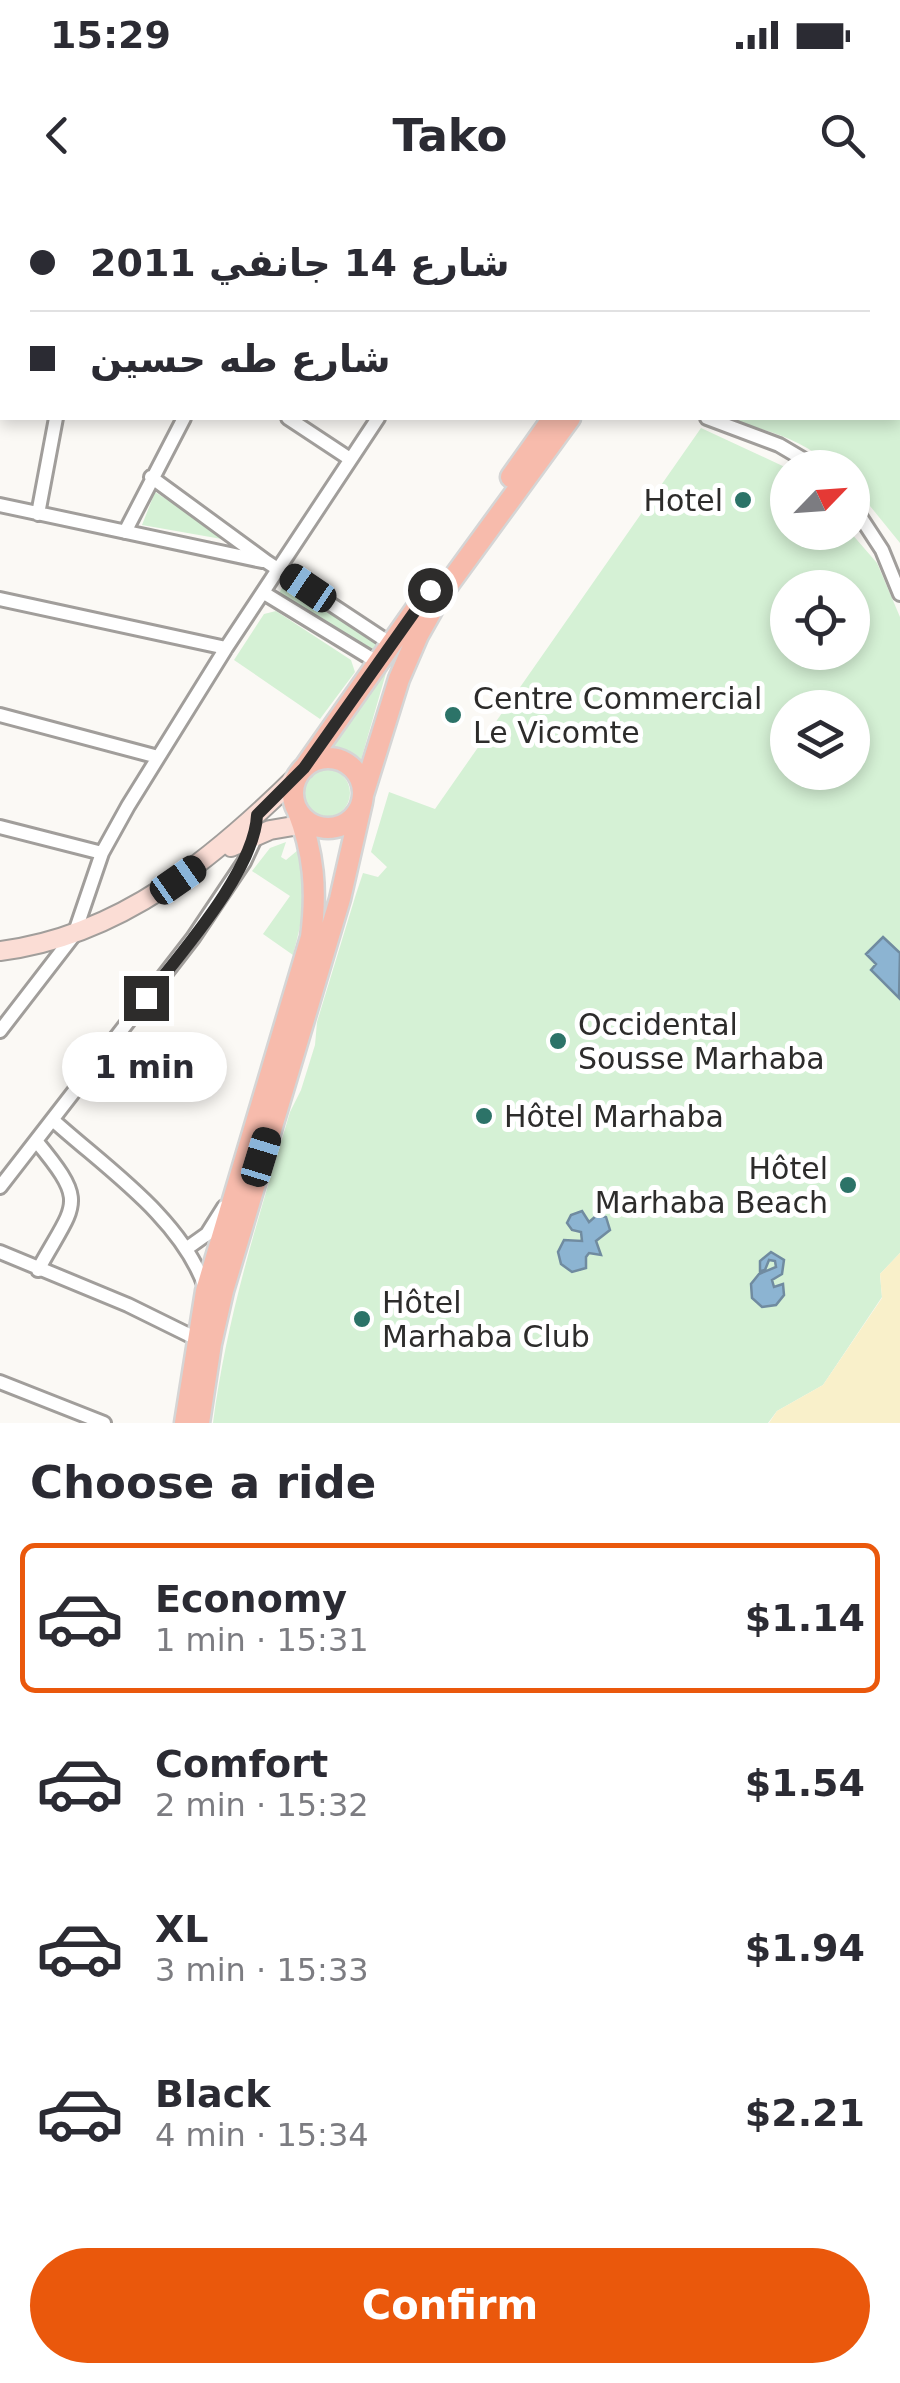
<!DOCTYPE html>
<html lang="en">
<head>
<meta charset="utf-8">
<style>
  :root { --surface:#fff; --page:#f7f7f7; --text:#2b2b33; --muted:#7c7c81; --line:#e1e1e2; --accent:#ea580c }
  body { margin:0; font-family:"DejaVu Sans",Cairo,sans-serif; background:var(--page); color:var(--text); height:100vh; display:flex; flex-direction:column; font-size:38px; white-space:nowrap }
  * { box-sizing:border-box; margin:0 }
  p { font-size:32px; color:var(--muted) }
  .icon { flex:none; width:55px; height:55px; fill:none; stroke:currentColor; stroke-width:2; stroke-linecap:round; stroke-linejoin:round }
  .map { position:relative; height:1223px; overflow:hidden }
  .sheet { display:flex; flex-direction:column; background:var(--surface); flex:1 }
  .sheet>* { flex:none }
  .hud { position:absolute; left:0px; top:0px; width:900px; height:220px; box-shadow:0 5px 15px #0003; display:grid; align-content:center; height:220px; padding:0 30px; background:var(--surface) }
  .needle { width:65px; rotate:65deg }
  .buttons { position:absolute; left:770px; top:250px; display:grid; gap:20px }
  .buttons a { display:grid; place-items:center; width:100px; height:100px; border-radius:50%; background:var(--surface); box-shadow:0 5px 15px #0003; font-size:50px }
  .end { position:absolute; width:45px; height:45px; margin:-22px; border:12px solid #2d2c2b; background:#fff; box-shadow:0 0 0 5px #fff }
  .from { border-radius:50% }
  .bubble { position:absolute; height:70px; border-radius:35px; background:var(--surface); box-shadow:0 5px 15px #0003; font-size:32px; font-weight:600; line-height:70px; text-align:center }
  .car { position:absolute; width:30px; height:60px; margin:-30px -15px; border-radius:12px; box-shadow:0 0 8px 2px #0007; background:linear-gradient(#222 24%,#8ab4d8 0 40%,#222 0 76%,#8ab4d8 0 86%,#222 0) }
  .hud b { display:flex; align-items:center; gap:35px; height:95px; font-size:38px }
  .hud b+b { border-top:2px solid var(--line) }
  .hud i { width:25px; height:25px; background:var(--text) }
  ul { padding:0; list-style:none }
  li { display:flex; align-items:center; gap:30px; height:150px; margin:0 20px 15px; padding:0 10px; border:5px solid transparent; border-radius:15px }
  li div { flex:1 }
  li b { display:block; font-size:38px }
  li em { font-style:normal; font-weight:600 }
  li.current { border-color:var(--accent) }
  li>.icon { width:90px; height:90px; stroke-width:1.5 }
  h2 { padding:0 30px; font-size:45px; line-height:120px }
  .cta { display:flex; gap:20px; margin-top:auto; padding:20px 30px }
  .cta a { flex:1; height:115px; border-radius:60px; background:var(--accent); color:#fff; font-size:40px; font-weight:600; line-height:115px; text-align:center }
  .status { display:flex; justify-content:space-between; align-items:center; height:70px; padding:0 50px; background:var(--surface); direction:ltr }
  .status svg { height:28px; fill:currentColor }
  header { display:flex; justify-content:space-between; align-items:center; height:130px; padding:0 30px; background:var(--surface); font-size:45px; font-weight:600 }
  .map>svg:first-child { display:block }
</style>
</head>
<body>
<div class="status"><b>15:29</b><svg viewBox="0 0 49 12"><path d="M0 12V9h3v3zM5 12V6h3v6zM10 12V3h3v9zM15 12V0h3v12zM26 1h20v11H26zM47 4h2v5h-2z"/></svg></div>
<header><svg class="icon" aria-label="back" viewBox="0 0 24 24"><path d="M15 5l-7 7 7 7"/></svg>Tako<svg class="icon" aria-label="search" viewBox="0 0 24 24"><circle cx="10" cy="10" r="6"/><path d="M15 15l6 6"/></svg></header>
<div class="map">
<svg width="900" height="1223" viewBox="0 0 900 1223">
  <rect width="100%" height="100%" fill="#fbf9f5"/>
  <path fill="#d5f1d5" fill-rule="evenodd" d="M764 0H900V343L853 285 852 268 833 267C798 236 761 228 716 218H898V2Z
    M701 228 787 268 788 332 851 333 877 363 900 417V1053L880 1074 882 1097 823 1185 777 1211 768 1223H213C227 1115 259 1016 290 912L301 890 315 845 317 822 356 694 363 673 378 677 387 667 371 652 389 592 435 609ZM788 388H852V452H788ZM788 508H852V572H788Z
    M155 292 233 341 142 325Z
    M285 383 380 444 374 453 279 393Z
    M276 411 351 460 355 472 320 519 234 460 264 414Z
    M388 466 359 567 345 555 328 550Z
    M302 593a24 24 0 1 1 48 0a24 24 0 1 1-48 0Z
    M286 642 281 657 286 660 298 650C311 683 302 721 293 755L263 734 290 696 252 671 270 648Z"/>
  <path fill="#f9f0ca" d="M900 1053V1223H769L777 1211 823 1185 882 1098 880 1074Z"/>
  <path fill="#8cb4d2" stroke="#708ba0" stroke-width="2.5" d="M883 737 900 753 899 798 871 770 876 764 866 754Z
    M582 1011 589 1022 597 1015 606 1017 610 1030 596 1041 601 1055 589 1053 586 1057V1068L572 1072 561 1064 558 1052 564 1040 582 1041 581 1032 572 1030 567 1023 571 1015Z
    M771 1052 784 1060 782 1074 772 1080 774 1087 783 1084 784 1095 776 1105 762 1107 752 1098 751 1084 759 1074 776 1067 775 1061 769 1060 765 1070 760 1071V1061Z"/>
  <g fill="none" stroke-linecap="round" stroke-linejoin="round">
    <defs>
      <path id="minor" d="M33 0 38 2
        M90 0 91 2
        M401 0 406 2
        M745 0 748 2
        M102 2 105 0
        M276 2 277 0
        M418 2 419 0
        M553 2 555 0
        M0 97H2
        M288 218 350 259
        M707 218 779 245 818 268
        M151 277 267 362 391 444
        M852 304 882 350 900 394
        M0 305 262 361
        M38 314 56 218
        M125 332 184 218
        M264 393 377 462
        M0 399 226 448
        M0 515 158 557
        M0 627 102 653
        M0 831 74 735 102 653 128 606 226 448 378 218
        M54 921C106 968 181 1018 205 1087
        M37 942C89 1005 75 1002 38 1070
        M0 987 193 738 244 662 257 634
        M186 1049 207 1034 224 1007
        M0 1052 128 1105 197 1139
        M0 1182 104 1223"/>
      <path id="secondary" d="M231 647 270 630 311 623
        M0 751C121 736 215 657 299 574"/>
      <path id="primary" d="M707 2 709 0
        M725 2 727 0
        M511 277 553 218
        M293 593a35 35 0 1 1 70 0a35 35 0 1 1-70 0Z
        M304 568 432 386
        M363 595 399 479 418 435 440 396 570 218
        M185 1223 206 1091 311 737C317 690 314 653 297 609
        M199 1223 211 1144 223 1091 340 699 362 602"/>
    </defs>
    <use href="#minor" stroke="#a19e9b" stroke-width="18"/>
    <use href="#secondary" stroke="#a19e9b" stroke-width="22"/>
    <use href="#primary" stroke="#d5d5d5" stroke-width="25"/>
    <use href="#minor" stroke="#fff" stroke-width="12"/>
    <use href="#secondary" stroke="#fbddd5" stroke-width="18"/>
    <use href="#primary" stroke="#f7bbac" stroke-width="20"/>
  </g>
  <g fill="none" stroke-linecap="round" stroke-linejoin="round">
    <path stroke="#2d2c2b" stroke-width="12" d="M146 798C180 754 255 670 257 615L304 568 430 390"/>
  </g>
  <g fill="#2c7368" stroke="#fff" stroke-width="4">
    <circle cx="743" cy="300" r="10"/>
    <circle cx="453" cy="515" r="10"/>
    <circle cx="558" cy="841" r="10"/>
    <circle cx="484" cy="916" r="10"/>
    <circle cx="848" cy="985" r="10"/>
    <circle cx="362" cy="1119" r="10"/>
  </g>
  <g text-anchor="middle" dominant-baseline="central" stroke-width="10" stroke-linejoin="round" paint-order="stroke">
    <g font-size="30" fill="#2d2c2b" stroke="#fff" text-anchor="start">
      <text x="723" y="300" text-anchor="end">Hotel</text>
      <text x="473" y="498">Centre Commercial<tspan x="473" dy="34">Le Vicomte</tspan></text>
      <text x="578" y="824">Occidental<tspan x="578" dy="34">Sousse Marhaba</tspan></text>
      <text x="504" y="916">Hôtel Marhaba</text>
      <text x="828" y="968" text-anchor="end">Hôtel<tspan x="828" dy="34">Marhaba Beach</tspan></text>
      <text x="382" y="1102">Hôtel<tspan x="382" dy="34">Marhaba Club</tspan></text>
    </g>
  </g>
</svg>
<div class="buttons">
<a><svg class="needle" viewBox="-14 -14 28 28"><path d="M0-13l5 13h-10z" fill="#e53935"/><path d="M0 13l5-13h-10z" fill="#7c7c81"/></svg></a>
<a><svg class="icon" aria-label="locate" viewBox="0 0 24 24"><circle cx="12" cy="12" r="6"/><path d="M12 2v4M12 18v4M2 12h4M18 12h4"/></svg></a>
<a><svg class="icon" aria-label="layers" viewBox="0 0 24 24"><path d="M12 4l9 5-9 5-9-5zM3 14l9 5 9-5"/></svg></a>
</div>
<i class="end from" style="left:430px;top:390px"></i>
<i class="end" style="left:146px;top:798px"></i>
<div class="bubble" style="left:62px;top:832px;width:165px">1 min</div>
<i class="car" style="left:308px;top:388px;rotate:304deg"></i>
<i class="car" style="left:178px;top:680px;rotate:55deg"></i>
<i class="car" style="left:261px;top:957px;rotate:17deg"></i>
<div class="hud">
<b><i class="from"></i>شارع 14 جانفي 2011</b>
<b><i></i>شارع طه حسين</b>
</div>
</div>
<section class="sheet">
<h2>Choose a ride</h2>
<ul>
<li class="current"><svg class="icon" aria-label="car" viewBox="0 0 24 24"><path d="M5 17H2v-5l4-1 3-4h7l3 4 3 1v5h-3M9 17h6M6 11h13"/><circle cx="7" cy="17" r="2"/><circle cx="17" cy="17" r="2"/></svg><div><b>Economy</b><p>1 min · 15:31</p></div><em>$1.14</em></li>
<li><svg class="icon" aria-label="car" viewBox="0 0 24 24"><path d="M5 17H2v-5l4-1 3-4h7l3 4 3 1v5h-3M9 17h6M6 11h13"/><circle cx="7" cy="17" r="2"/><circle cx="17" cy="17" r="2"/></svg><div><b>Comfort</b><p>2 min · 15:32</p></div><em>$1.54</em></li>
<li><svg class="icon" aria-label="car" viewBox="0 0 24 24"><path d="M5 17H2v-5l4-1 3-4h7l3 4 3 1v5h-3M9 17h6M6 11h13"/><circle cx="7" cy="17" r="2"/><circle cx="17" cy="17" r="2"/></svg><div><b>XL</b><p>3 min · 15:33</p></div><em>$1.94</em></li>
<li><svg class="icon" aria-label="car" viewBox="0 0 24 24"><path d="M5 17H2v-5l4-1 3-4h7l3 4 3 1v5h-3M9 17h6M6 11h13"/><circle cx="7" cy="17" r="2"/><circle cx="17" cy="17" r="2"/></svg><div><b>Black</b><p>4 min · 15:34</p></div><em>$2.21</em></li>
</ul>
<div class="cta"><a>Confirm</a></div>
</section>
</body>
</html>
